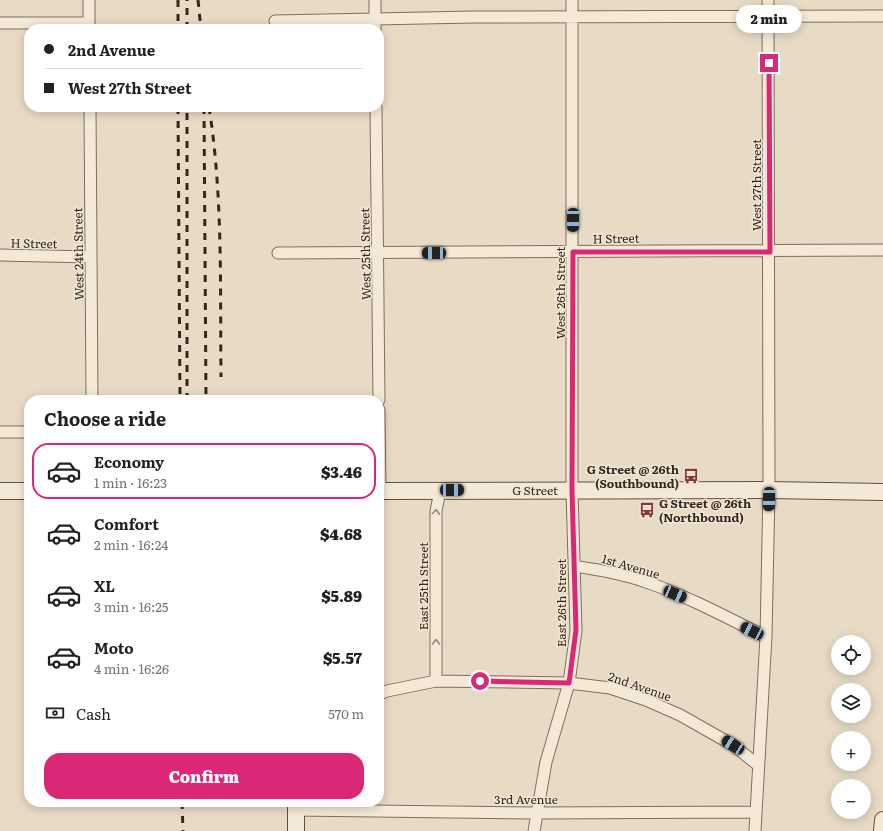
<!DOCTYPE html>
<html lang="en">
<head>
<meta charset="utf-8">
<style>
  :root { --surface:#fff; --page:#f6f6f6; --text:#202124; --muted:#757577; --line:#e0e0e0; --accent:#db2777 }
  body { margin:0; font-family:Literata,serif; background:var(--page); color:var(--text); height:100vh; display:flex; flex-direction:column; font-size:15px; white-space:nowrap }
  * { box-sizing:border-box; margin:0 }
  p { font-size:13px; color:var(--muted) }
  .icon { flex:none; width:22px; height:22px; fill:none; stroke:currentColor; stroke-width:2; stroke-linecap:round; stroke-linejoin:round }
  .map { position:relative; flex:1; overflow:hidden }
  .sheet { position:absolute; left:24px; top:395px; width:360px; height:412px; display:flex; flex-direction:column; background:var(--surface); border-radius:16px; box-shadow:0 2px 10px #0003 }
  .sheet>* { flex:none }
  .top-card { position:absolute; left:24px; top:24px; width:360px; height:88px; border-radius:16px; box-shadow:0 2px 10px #0003; display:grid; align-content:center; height:88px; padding:0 20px; background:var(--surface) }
  .controls { position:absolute; left:831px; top:635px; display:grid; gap:8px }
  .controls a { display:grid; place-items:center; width:40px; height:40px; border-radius:50%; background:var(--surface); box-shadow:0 2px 10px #0003; font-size:20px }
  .end { position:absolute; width:18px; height:18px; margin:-9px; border:5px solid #db2777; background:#fff; box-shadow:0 0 0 2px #fff }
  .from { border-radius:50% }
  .bubble { position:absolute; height:28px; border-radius:14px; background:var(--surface); box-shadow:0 2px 10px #0003; font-size:13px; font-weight:800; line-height:28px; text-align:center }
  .car { position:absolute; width:12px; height:24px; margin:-12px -6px; border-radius:5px; box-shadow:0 0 3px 1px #0007; background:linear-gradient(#222 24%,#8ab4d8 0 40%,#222 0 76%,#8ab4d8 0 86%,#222 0) }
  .top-card b { display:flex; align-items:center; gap:14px; height:38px; font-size:15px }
  .top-card b+b { border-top:1px solid var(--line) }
  .top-card i { width:10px; height:10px; background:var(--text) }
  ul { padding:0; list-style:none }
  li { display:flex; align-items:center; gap:12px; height:56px; margin:0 8px 6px; padding:0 12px; border:2px solid transparent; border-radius:16px }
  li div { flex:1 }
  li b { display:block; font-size:15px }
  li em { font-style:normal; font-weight:800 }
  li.selected { border-color:var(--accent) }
  li>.icon { width:36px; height:36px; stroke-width:1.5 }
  h2 { padding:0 20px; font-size:18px; line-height:48px }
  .pay { display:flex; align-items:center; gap:10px; height:44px; padding:0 20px; font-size:15px }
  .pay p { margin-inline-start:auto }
  .button { display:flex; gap:8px; margin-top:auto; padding:8px 20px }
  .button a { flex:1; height:46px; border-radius:16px; background:var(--accent); color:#fff; font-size:16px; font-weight:800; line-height:46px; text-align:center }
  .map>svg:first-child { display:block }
</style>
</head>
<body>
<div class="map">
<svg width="883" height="831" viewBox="0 0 883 831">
  <rect width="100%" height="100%" fill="#e8dbc5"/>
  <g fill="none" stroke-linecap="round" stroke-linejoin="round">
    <defs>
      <path id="street" d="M89 0V29
        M375 0V29
        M275 21 473 17 883 16
        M0 23H89
        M90 107 92 400
        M376 107 379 400
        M278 253 883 250
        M0 255 91 257
        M379 410 380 491
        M0 432H29
        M574 566C599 570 625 574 649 583 689 597 728 618 766 637
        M436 681V511L440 491
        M379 694 387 691 436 681 569 683 610 688 646 700 680 715 733 745 758 765
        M296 810 537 813 756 812
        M534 831 546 762 569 683 576 631 572 490V0
        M755 831 766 637 769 490 768 0"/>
      <path id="secondary" d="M0 491H29
        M379 491 769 490 883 492
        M296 802V831
        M882 831 883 820"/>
    </defs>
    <use href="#street" stroke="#816d5d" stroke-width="13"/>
    <use href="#secondary" stroke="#634f41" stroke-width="18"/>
    <use href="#street" stroke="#f4e9d7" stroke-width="11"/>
    <use href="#secondary" stroke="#f4e9d7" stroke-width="16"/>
    <path stroke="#33271f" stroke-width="3" stroke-dasharray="7 7" stroke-linecap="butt" d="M178 0V29
      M198 0 201 29
      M187 29V0
      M178 107 180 400
      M204 107 206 400
      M209 107C223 196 220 287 221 377
      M187 400V107
      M182 802 183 831"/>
  </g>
  <defs><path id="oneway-chevron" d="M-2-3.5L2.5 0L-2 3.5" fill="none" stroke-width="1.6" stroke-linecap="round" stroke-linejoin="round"/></defs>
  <g stroke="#94887b">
    <use href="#oneway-chevron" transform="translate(436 512) rotate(-85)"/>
    <use href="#oneway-chevron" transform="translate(436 642) rotate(-90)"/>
  </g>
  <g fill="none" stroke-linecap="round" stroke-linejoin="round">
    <path stroke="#db2777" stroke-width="5" d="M480 681 569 683 576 630 572 490 573 252H770L769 63"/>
  </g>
  <defs>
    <symbol id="bus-bare" viewBox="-9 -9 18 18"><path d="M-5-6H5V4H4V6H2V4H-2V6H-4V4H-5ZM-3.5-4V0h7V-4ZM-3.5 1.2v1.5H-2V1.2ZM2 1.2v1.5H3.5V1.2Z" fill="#89353d" stroke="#f1e6d4" stroke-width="2.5" paint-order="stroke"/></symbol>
  </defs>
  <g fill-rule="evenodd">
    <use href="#bus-bare" x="680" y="465" width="22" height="22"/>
    <use href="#bus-bare" x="636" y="499" width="22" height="22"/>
  </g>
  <g text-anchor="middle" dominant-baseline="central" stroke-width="3" stroke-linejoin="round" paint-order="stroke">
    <g font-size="12" fill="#33271f" stroke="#f1e6d4">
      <text transform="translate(756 185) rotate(-90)">West 27th Street</text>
      <text transform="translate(616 238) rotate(-1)">H Street</text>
      <text transform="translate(34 243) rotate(1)">H Street</text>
      <text transform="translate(78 254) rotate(-91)">West 24th Street</text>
      <text transform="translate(365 254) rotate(-91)">West 25th Street</text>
      <text transform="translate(560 293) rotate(-90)">West 26th Street</text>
      <text x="535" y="490">G Street</text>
      <text transform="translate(631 566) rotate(16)">1st Avenue</text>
      <text transform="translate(423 586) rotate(-90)">East 25th Street</text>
      <text transform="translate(561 603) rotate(-90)">East 26th Street</text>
      <text transform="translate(640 686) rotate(19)">2nd Avenue</text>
      <text x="526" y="799">3rd Avenue</text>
    </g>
    <g font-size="12" font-weight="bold" fill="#33271f" stroke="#f1e6d4" text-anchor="end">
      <text x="679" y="469">G Street @ 26th<tspan x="679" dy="14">(Southbound)</tspan></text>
      <text x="659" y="503" text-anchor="start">G Street @ 26th<tspan x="659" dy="14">(Northbound)</tspan></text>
    </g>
  </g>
</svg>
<div class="controls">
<a><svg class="icon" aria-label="locate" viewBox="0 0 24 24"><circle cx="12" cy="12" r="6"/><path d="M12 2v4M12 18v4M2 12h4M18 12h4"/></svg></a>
<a><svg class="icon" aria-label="layers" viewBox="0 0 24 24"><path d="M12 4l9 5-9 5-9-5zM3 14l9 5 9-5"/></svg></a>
<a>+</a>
<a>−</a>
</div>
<i class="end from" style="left:480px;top:681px"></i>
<i class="end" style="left:769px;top:63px"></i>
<div class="bubble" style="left:736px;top:5px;width:66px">2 min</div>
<i class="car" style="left:573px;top:220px;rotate:180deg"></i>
<i class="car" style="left:434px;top:253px;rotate:270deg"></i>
<i class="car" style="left:452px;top:490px;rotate:90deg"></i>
<i class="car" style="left:769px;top:499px;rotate:181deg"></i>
<i class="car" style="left:675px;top:594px;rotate:113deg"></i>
<i class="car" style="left:752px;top:631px;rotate:296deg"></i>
<i class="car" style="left:733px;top:745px;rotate:302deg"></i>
<div class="top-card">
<b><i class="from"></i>2nd Avenue</b>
<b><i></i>West 27th Street</b>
</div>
<section class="sheet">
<h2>Choose a ride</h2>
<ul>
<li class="selected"><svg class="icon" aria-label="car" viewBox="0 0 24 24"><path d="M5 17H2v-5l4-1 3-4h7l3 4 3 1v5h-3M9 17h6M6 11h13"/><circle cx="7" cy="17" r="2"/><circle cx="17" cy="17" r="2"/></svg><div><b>Economy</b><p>1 min · 16:23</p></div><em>$3.46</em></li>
<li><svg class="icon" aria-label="car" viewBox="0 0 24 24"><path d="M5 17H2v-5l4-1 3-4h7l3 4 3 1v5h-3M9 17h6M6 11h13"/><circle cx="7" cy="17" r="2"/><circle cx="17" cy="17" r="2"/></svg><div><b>Comfort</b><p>2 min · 16:24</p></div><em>$4.68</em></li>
<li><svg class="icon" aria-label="car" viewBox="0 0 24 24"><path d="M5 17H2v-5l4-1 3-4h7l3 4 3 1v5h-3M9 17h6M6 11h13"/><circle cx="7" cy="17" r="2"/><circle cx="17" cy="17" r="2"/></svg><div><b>XL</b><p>3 min · 16:25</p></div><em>$5.89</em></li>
<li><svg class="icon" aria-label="car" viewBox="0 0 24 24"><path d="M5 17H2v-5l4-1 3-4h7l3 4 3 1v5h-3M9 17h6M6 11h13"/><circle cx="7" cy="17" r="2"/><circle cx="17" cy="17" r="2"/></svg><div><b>Moto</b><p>4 min · 16:26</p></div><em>$5.57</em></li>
</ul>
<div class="pay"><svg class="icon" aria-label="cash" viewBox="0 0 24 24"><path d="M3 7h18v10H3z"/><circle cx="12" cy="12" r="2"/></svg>Cash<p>570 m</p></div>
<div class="button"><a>Confirm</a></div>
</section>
</div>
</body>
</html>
